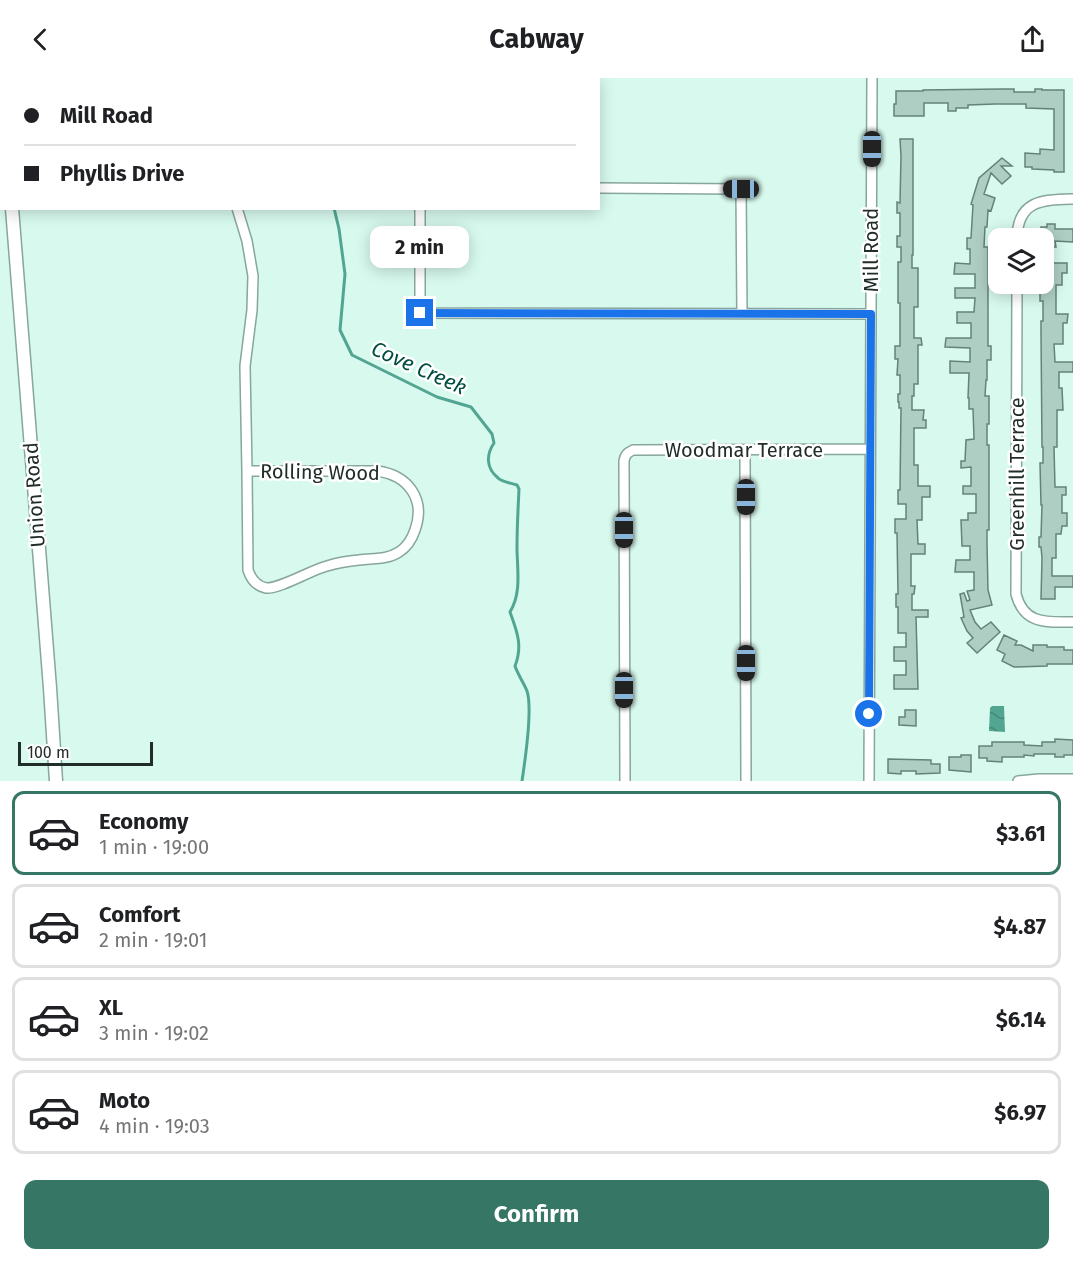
<!DOCTYPE html>
<html lang="en">
<head>
<meta charset="utf-8">
<style>
  :root { --surface:#fff; --page:#f2f2f2; --text:#202124; --muted:#757577; --line:#e0e0e0; --accent:#357665 }
  body { margin:0; font-family:"Fira Sans",sans-serif; background:var(--page); color:var(--text); height:100vh; display:flex; flex-direction:column; font-size:22px; white-space:nowrap }
  * { box-sizing:border-box; margin:0 }
  p { font-size:20px; color:var(--muted) }
  .icon { flex:none; width:33px; height:33px; fill:none; stroke:currentColor; stroke-width:2; stroke-linecap:round; stroke-linejoin:round }
  .map { position:relative; height:703px; overflow:hidden }
  .drawer { display:flex; flex-direction:column; background:var(--surface); flex:1 }
  .drawer>* { flex:none }
  .hud { position:absolute; left:0px; top:0px; width:600px; height:132px; box-shadow:0 3px 15px #0003; display:grid; align-content:center; height:132px; padding:0 24px; background:var(--surface) }
  .buttons { position:absolute; left:988px; top:150px; display:grid; gap:12px }
  .buttons a { display:grid; place-items:center; width:66px; height:66px; border-radius:12px; background:var(--surface); box-shadow:0 3px 15px #0003; font-size:30px }
  .scale { position:absolute; left:18px; bottom:15px; width:135px; box-sizing:border-box; padding-left:6px; border:3px solid #202d29; border-top:0; font-size:16px; line-height:21px; white-space:nowrap; color:#202d29; -webkit-text-stroke:4px #fff; paint-order:stroke }
  .end { position:absolute; width:27px; height:27px; margin:-14px; border:8px solid #1a73e8; background:#fff; box-shadow:0 0 0 3px #fff }
  .from { border-radius:50% }
  .bubble { position:absolute; height:42px; border-radius:12px; background:var(--surface); box-shadow:0 3px 15px #0003; font-size:20px; font-weight:700; line-height:42px; text-align:center }
  .car { position:absolute; width:18px; height:36px; margin:-18px -9px; border-radius:8px; box-shadow:0 0 4px 2px #0007; background:linear-gradient(#222 24%,#8ab4d8 0 40%,#222 0 76%,#8ab4d8 0 86%,#222 0) }
  .hud b { display:flex; align-items:center; gap:21px; height:57px; font-size:22px }
  .hud b+b { border-top:2px solid var(--line) }
  .hud i { width:15px; height:15px; background:var(--text) }
  ul { padding:10px 0 0; list-style:none }
  li { display:flex; align-items:center; gap:18px; height:84px; margin:0 12px 9px; padding:0 12px; border:3px solid var(--line); border-radius:12px }
  li div { flex:1 }
  li b { display:block; font-size:22px }
  li em { font-style:normal; font-weight:700 }
  li.selected { border-color:var(--accent) }
  li>.icon { width:54px; height:54px; stroke-width:1.5 }
  .button { display:flex; gap:12px; margin-top:auto; padding:12px 24px }
  .button a { flex:1; height:69px; border-radius:12px; background:var(--accent); color:#fff; font-size:24px; font-weight:700; line-height:69px; text-align:center }
  header { display:flex; justify-content:space-between; align-items:center; height:78px; padding:0 24px; background:var(--surface); font-size:27px; font-weight:700 }
  .map>svg:first-child { display:block }
</style>
</head>
<body>
<header><svg class="icon" aria-label="back" viewBox="0 0 24 24"><path d="M15 5l-7 7 7 7"/></svg>Cabway<svg class="icon" aria-label="share" viewBox="0 0 24 24"><path d="M12 15V3M7 8l5-5 5 5M5 13v7h14v-7"/></svg></header>
<div class="map">
<svg width="1073" height="703" viewBox="0 0 1073 703">
  <defs>
    <pattern id="water-waves" width="16" height="10" patternUnits="userSpaceOnUse" patternTransform="scale(1.5)"><rect width="16" height="10" fill="#52a691"/><path d="M0 5q4-4 8 0t8 0" fill="none" stroke="#448876"/></pattern>
  </defs>
  <rect width="100%" height="100%" fill="#d7f9ee"/>
  <path fill="url(#water-waves)" d="M992 628H1004L1005 654 989 653 990 630Z"/>
  <g fill="none" stroke-linecap="round" stroke-linejoin="round">
    <path stroke="#52a691" stroke-width="3" d="M0 53 2 52
      M334 130 339 151 345 196 340 252 352 277 437 319 471 329 492 356 494 365C486 377 486 390 498 400 502 404 511 405 517 407L519 411C518 431 517 450 517 469 517 490 522 515 510 534 517 553 523 568 515 588 518 597 524 605 527 613 533 631 525 683 522 703"/>
  </g>
  <path fill="#aecec4" stroke="#648279" stroke-width="1.5" d="M1002 11H1014V14H1035V11H1042V12H1064V94H1054V92L1032 91V89H1025V75L1040 76V71L1054 72V31L1026 30V26H995L968 27V30H956V33H948V25H924V38H894V26H896V13H923V12Z
    M900 61H913V177H912V190H918V229H914V260H921L922 267H918V306H914V318H912V332H924L923 342H926V350H914V387H918V408H930V419H922V442H917L918 466H925V476H911V508H915L914 516H912V532H928V539H916L918 611H894V597H906V583H894V569H906V555H898V529H896V516H898L897 455H895V441H906V426H898V412H900L901 330H899V324H898V316H900V297H897L898 281H895V268H900V225H898V184H901V169H897V158H900V135H897V124L900 125 901 78Z
    M1002 80 1012 88H1001L1011 98 1002 106 991 95 984 116 995 120 991 133 988 132 987 149H985L984 169H988V268H991V282H987V302H986L985 318H989V346H987V367H989V452H987V466L988 512 992 527 970 532 975 544 981 551 991 544 1000 554 977 575 967 565 973 560 967 553 961 540 964 539 960 516 964 515 967 523 970 522 967 513 974 512V494H955L956 482H970V468H962L961 442H968V435H976V416H963V408H971V389L961 390V383H965L966 362 974 361 973 331H969V320H968L969 295H950V283L970 284V270L945 269 946 260H971V245H957V234H974L975 220H955V210H975V196H954L955 185 970 186V171H967V160H971L973 127 971 126 979 100Z
    M1047 146H1055V151H1073V164L1055 163 1056 169H1052V185H1067V195H1062V207H1056V236H1068L1067 245H1063V266H1054L1055 284H1073V294H1059V310H1062L1063 332H1057V369H1054L1055 409H1066V417H1062V435H1067V448H1062L1061 456H1056V480H1052V498H1073V509H1055V521H1041L1042 480 1041 469H1039V459H1041L1042 427H1041L1040 385H1043V369H1042L1041 256V243H1043V223H1040V211H1042V206H1044V160H1041V149H1047Z
    M1004 557 1017 563 1015 567H1021L1033 573V567H1047V569H1064V572H1073V586H1047V588L1014 589 1002 583 1005 576 997 572Z
    M905 632H916V648L899 647V639H905Z
    M1055 661 1073 662V677H1064V679H1055V676H1034V678L1024 677V679H1002V684L987 683V680H979V668H992V664H1024V667L1042 668V664H1055Z
    M961 677H971V694L949 692V679H961Z
    M888 681 931 682V686H940V695L916 696V693H901V696L888 695Z"/>
  <g fill="none" stroke-linecap="round" stroke-linejoin="round">
    <defs>
      <path id="minor" d="M220 0V2
        M419 0V2
        M598 110 741 111 742 235
        M237 130 247 163 253 198 252 232 245 288 247 393
        M420 130V235L871 236
        M1017 160C1018 122 1042 122 1073 121
        M1017 206 1016 516C1024 547 1047 544 1073 544
        M745 372 746 703
        M247 393H377C408 397 426 421 415 452 412 461 407 469 399 474 387 482 372 480 359 482 348 483 337 485 327 488 311 492 280 511 266 510 256 508 251 501 248 492Z
        M625 703 624 383C625 377 627 375 633 372L870 371
        M869 703 872 0
        M1018 703 1039 701H1073"/>
      <path id="secondary" d="M2 0V2
        M12 130 50 610 56 703"/>
    </defs>
    <use href="#minor" stroke="#87a69c" stroke-width="12"/>
    <use href="#secondary" stroke="#87a69c" stroke-width="15"/>
    <use href="#minor" stroke="#fff" stroke-width="9"/>
    <use href="#secondary" stroke="#fff" stroke-width="12"/>
  </g>
  <g fill="none" stroke-linecap="round" stroke-linejoin="round">
    <path stroke="#1a73e8" stroke-width="8" d="M420 235 871 236 869 636"/>
  </g>
  <g text-anchor="middle" dominant-baseline="central" stroke-width="5" stroke-linejoin="round" paint-order="stroke">
    <g font-size="20" fill="#202d29" stroke="#fff">
      <text transform="translate(871 172) rotate(-90)">Mill Road</text>
      <text x="744" y="372">Woodmar Terrace</text>
      <text transform="translate(320 394) rotate(1)">Rolling Wood</text>
      <text transform="translate(1017 396) rotate(-90)">Greenhill Terrace</text>
      <text transform="translate(34 417) rotate(-94)">Union Road</text>
    </g>
    <g font-size="21" font-style="italic" fill="#014e40" stroke="#fff">
      <text transform="translate(419 290) rotate(24)">Cove Creek</text>
    </g>
  </g>
</svg>
<div class="buttons">
<a><svg class="icon" aria-label="layers" viewBox="0 0 24 24"><path d="M12 4l9 5-9 5-9-5zM3 14l9 5 9-5"/></svg></a>
</div>
<div class="scale">100 m</div>
<i class="end from" style="left:869px;top:636px"></i>
<i class="end" style="left:420px;top:235px"></i>
<div class="bubble" style="left:370px;top:148px;width:99px">2 min</div>
<i class="car" style="left:872px;top:71px;rotate:180deg"></i>
<i class="car" style="left:741px;top:111px;rotate:270deg"></i>
<i class="car" style="left:746px;top:419px;rotate:180deg"></i>
<i class="car" style="left:624px;top:452px;rotate:180deg"></i>
<i class="car" style="left:746px;top:585px;rotate:180deg"></i>
<i class="car" style="left:624px;top:612px;rotate:180deg"></i>
<div class="hud">
<b><i class="from"></i>Mill Road</b>
<b><i></i>Phyllis Drive</b>
</div>
</div>
<section class="drawer">
<ul>
<li class="selected"><svg class="icon" aria-label="car" viewBox="0 0 24 24"><path d="M5 17H2v-5l4-1 3-4h7l3 4 3 1v5h-3M9 17h6M6 11h13"/><circle cx="7" cy="17" r="2"/><circle cx="17" cy="17" r="2"/></svg><div><b>Economy</b><p>1 min · 19:00</p></div><em>$3.61</em></li>
<li><svg class="icon" aria-label="car" viewBox="0 0 24 24"><path d="M5 17H2v-5l4-1 3-4h7l3 4 3 1v5h-3M9 17h6M6 11h13"/><circle cx="7" cy="17" r="2"/><circle cx="17" cy="17" r="2"/></svg><div><b>Comfort</b><p>2 min · 19:01</p></div><em>$4.87</em></li>
<li><svg class="icon" aria-label="car" viewBox="0 0 24 24"><path d="M5 17H2v-5l4-1 3-4h7l3 4 3 1v5h-3M9 17h6M6 11h13"/><circle cx="7" cy="17" r="2"/><circle cx="17" cy="17" r="2"/></svg><div><b>XL</b><p>3 min · 19:02</p></div><em>$6.14</em></li>
<li><svg class="icon" aria-label="car" viewBox="0 0 24 24"><path d="M5 17H2v-5l4-1 3-4h7l3 4 3 1v5h-3M9 17h6M6 11h13"/><circle cx="7" cy="17" r="2"/><circle cx="17" cy="17" r="2"/></svg><div><b>Moto</b><p>4 min · 19:03</p></div><em>$6.97</em></li>
</ul>
<div class="button"><a>Confirm</a></div>
</section>
</body>
</html>
